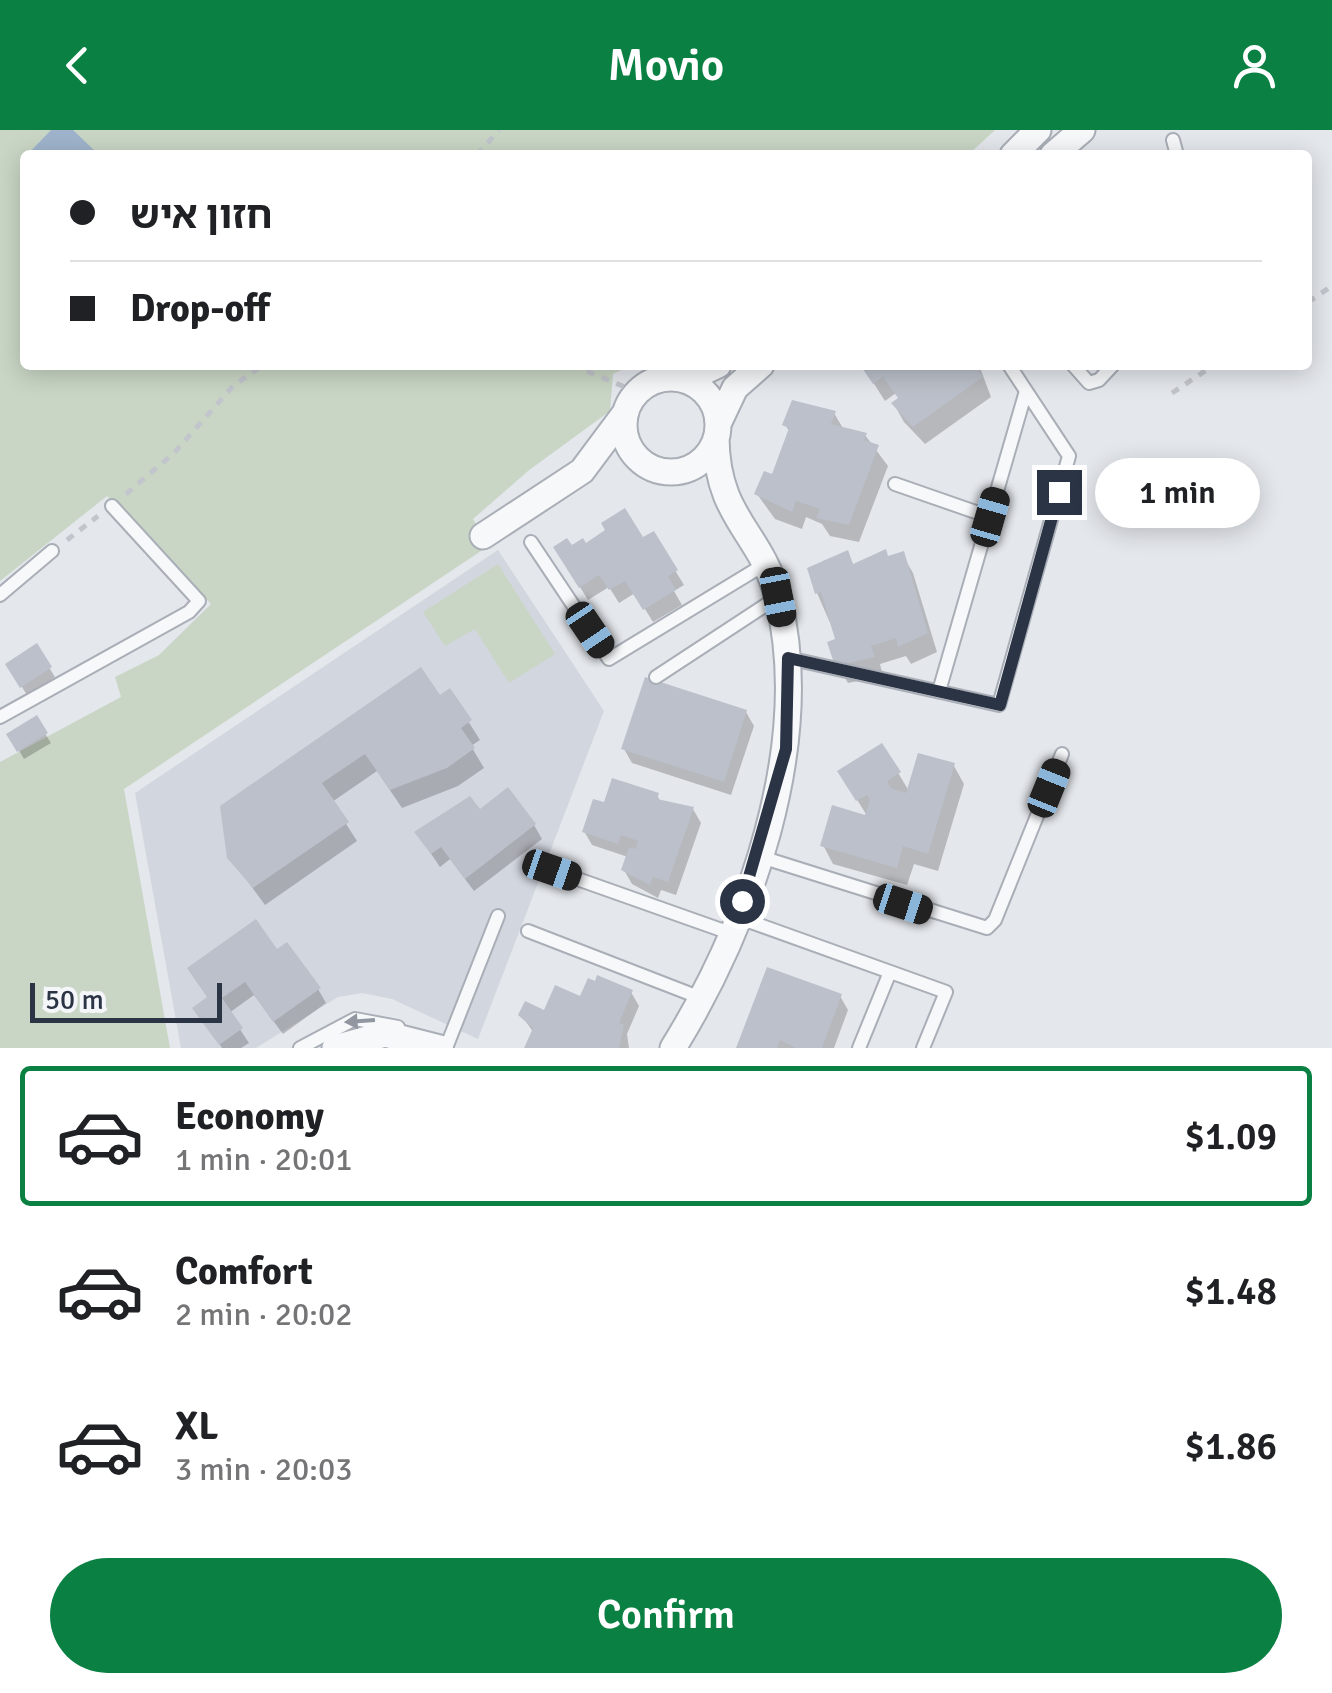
<!DOCTYPE html>
<html lang="en">
<head>
<meta charset="utf-8">
<style>
  :root { --surface:#fff; --page:#f6f6f6; --text:#202124; --muted:#757577; --line:#e0e0e0; --accent:#0b8043 }
  body { margin:0; font-family:Signika,"Noto Sans Hebrew",sans-serif; background:var(--page); color:var(--text); height:100vh; display:flex; flex-direction:column; font-size:38px; white-space:nowrap }
  * { box-sizing:border-box; margin:0 }
  p { font-size:32px; color:var(--muted) }
  .icon { flex:none; width:55px; height:55px; fill:none; stroke:currentColor; stroke-width:2; stroke-linecap:round; stroke-linejoin:round }
  .map { position:relative; height:918px; overflow:hidden }
  .drawer { display:flex; flex-direction:column; background:var(--surface); flex:1 }
  .drawer>* { flex:none }
  .banner { position:absolute; left:20px; top:20px; width:1292px; height:220px; border-radius:10px; box-shadow:0 5px 25px #0003; display:grid; align-content:center; height:220px; padding:0 50px; background:var(--surface) }
  .scale { position:absolute; left:30px; bottom:25px; width:192px; box-sizing:border-box; padding-left:10px; border:5px solid #2b3445; border-top:0; font-size:28px; line-height:35px; white-space:nowrap; color:#2b3445; -webkit-text-stroke:8px #f4f6f9; paint-order:stroke }
  .end { position:absolute; width:45px; height:45px; margin:-22px; border:12px solid #2b3445; background:#fff; box-shadow:0 0 0 5px #fff }
  .from { border-radius:50% }
  .bubble { position:absolute; height:70px; border-radius:35px; background:var(--surface); box-shadow:0 5px 25px #0003; font-size:32px; font-weight:600; line-height:70px; text-align:center }
  .car { position:absolute; width:30px; height:60px; margin:-30px -15px; border-radius:12px; box-shadow:0 0 8px 2px #0007; background:linear-gradient(#222 24%,#8ab4d8 0 40%,#222 0 76%,#8ab4d8 0 86%,#222 0) }
  .banner b { display:flex; align-items:center; gap:35px; height:95px; font-size:38px }
  .banner b+b { border-top:2px solid var(--line) }
  .banner i { width:25px; height:25px; background:var(--text) }
  ul { padding:18px 0 0; list-style:none }
  li { display:flex; align-items:center; gap:30px; height:140px; margin:0 20px 15px; padding:0 30px; border:5px solid transparent; border-radius:10px }
  li div { flex:1 }
  li b { display:block; font-size:38px }
  li em { font-style:normal; font-weight:600 }
  li.selected { border-color:var(--accent) }
  li>.icon { width:90px; height:90px; stroke-width:1.5 }
  .primary-button { display:flex; gap:20px; margin-top:auto; padding:20px 50px }
  .primary-button a { flex:1; height:115px; border-radius:60px; background:var(--accent); color:#fff; font-size:40px; font-weight:600; line-height:115px; text-align:center }
  header { display:flex; justify-content:space-between; align-items:center; height:130px; padding:0 50px; background:var(--accent); color:#fff; font-size:45px; font-weight:600 }
  .map>svg:first-child { display:block }
</style>
</head>
<body>
<header><svg class="icon" aria-label="back" viewBox="0 0 24 24"><path d="M15 5l-7 7 7 7"/></svg>Movio<svg class="icon" aria-label="person" viewBox="0 0 24 24"><circle cx="12" cy="8" r="4"/><path d="M4 21q1-7 8-7t8 7"/></svg></header>
<div class="map">
<svg width="1332" height="918" viewBox="0 0 1332 918">
  <rect width="100%" height="100%" fill="#e4e7ec"/>
  <path fill="#d2d6de" d="M498 420 604 581 478 909 392 869 362 863 338 867 256 918H181L135 663Z"/>
  <path fill="#c9d6c5" d="M0 0H995L968 25H25V235H632L613 244 610 281 528 341 473 389 490 415 124 659 170 918H0V632L121 567 115 547 159 525 211 474 107 366 0 451Z
    M498 434 555 524 509 553 475 499 445 516 423 482Z"/>
  <path fill="#9fb4cc" d="M51 0H73L99 25H27Z"/>
  <path fill="#0003" d="M862 235H979L991 267 925 314 904 292 894 274 900 270 896 263 885 271Z
    M834 283 844 300 865 305 888 336 859 412 830 406 822 394 806 387 802 399 775 389 757 364 773 347 790 302 785 295Z
    M653 404 684 455 674 461 682 475 653 492 635 463 619 473 609 457 588 470 556 418 642 410Z
    M847 423 854 436 902 424 913 443 937 522 911 534 906 526 880 534 883 546 848 553 837 535 838 511 817 463 823 431Z
    M36 517 55 547 27 565 8 535Z
    M449 561 480 610 471 616 484 638 458 656 402 678 377 641 332 672 357 711 265 775 230 727 223 677Z
    M746 582 754 596 731 665 632 633 624 619Z
    M36 589 51 613 24 629 10 605Z
    M882 616 909 661 954 636 964 654 938 741 914 734 907 755 833 734 823 715 869 689 851 660Z
    M657 665 661 673 693 679 701 693 676 765 661 760 658 768 632 754 624 740 628 727 592 715 584 701 605 676Z
    M479 682 534 695 542 709 474 761 450 729 440 737 417 703Z
    M276 823 318 859 326 873 283 904 254 865 229 883 249 913 241 918H222L196 878Z
    M768 840 840 866 848 880 834 918H739Z
    M631 862 639 876 627 904 629 918H527L534 903 521 885 545 883 581 869Z"/>
  <path fill="#bbc0ca" d="M860 235H974L983 247 913 297 891 273 898 268 883 247 873 254Z
    M792 270 836 281 831 294 867 303 864 310 879 315 849 395 816 388 820 379 796 371 792 382 754 364 764 341 772 344 789 298 782 295Z
    M625 378 643 407 654 401 678 440 668 446 676 460 643 480 625 451 609 460 599 445 579 458 553 417 567 408 572 415 583 408 586 413 605 400 601 393Z
    M886 419 888 426 904 421 928 503 898 517 896 508 871 516 875 527 835 536 827 512 835 509 821 462 815 464 807 438 848 420 853 434Z
    M37 513 52 537 20 558 5 534Z
    M421 537 440 565 450 558 472 590 461 598 475 618 447 638 390 660 365 624 322 653 349 692 253 758 227 728 220 676Z
    M645 547 747 580 724 652 621 619Z
    M37 585 48 603 17 622 6 604Z
    M882 613 901 642 887 651 891 658 906 663 918 623 955 633 928 724 903 716 897 738 820 716 832 675 865 685 870 670 867 665 856 671 837 641Z
    M612 648 659 663 657 669 694 677 668 752 653 747 650 755 621 740 629 717 636 719 638 711 621 705 618 714 582 702 593 669 604 672Z
    M508 657 536 694 465 749 441 717 431 724 414 702 470 666 480 679Z
    M256 789 277 819 287 812 321 858 273 892 245 852 222 868 243 898 219 915 192 878 207 867 187 838Z
    M767 837 842 864 822 918H796L780 910 777 918H736Z
    M597 845 633 860 619 893 624 895 619 918H524L533 898 518 885 525 871 544 880 555 855 580 866 588 848 595 851Z"/>
  <g fill="none" stroke-linecap="round" stroke-linejoin="round">
    <defs>
      <path id="lane" d="M1173 10 1177 25
        M1073 235 1089 253 1099 250 1113 235
        M895 354 990 387
        M531 412 609 529 765 434
        M0 465 52 421
        M788 528 999 575 1069 326 1009 235
        M656 547 778 467
        M939 561 1026 261
        M0 587 189 482 199 471 112 376
        M758 726 987 798 995 790 1062 624
        M552 740 730 803
        M737 787 946 862 923 918
        M528 801 701 868
        M300 918 355 889 398 897
        M446 918 498 786
        M859 918 890 842"/>
      <path id="street" d="M1013 25 1038 0
        M1053 25 1082 0
        M675 247 699 244 718 235
        M624 295a47 47 0 1 1 94 0a47 47 0 1 1-94 0Z
        M718 294 735 258 761 235
        M483 406 582 341 626 282
        M335 918 385 904 440 918
        M673 918C750 794 814 614 778 468 761 401 717 390 716 308"/>
    </defs>
    <use href="#lane" stroke="#a9aeb7" stroke-width="16"/>
    <use href="#street" stroke="#a9aeb7" stroke-width="29"/>
    <path stroke="#c2c5cb" stroke-width="5" stroke-dasharray="8 8" stroke-linecap="butt" d="M477 25 499 0
      M1308 172 1332 156
      M572 235 625 257
      M1172 263 1214 235
      M126 364 174 323 233 256 263 235
      M67 410 98 386"/>
    <use href="#lane" stroke="#f7f8fa" stroke-width="12"/>
    <use href="#street" stroke="#f7f8fa" stroke-width="25"/>
  </g>
  <defs><path id="oneway-solid" d="M-6-.8H1V-3.2L6.5 0L1 3.2V.8H-6Z" transform="scale(2.5)"/></defs>
  <use fill="#9196a0" href="#oneway-solid" transform="translate(360 891) rotate(176)"/>
  <g fill="none" stroke-linecap="round" stroke-linejoin="round">
    <path stroke="#2b3445" stroke-width="12" d="M742 771 786 619 788 528 1000 575 1059 362"/>
  </g>
</svg>
<div class="scale">50 m</div>
<i class="end from" style="left:742px;top:771px"></i>
<i class="end" style="left:1059px;top:362px"></i>
<div class="bubble" style="left:1095px;top:328px;width:165px">1 min</div>
<i class="car" style="left:990px;top:387px;rotate:16deg"></i>
<i class="car" style="left:778px;top:467px;rotate:169deg"></i>
<i class="car" style="left:590px;top:500px;rotate:146deg"></i>
<i class="car" style="left:1049px;top:658px;rotate:22deg"></i>
<i class="car" style="left:552px;top:740px;rotate:109deg"></i>
<i class="car" style="left:903px;top:774px;rotate:108deg"></i>
<div class="banner">
<b><i class="from"></i>חזון איש</b>
<b><i></i>Drop-off</b>
</div>
</div>
<section class="drawer">
<ul>
<li class="selected"><svg class="icon" aria-label="car" viewBox="0 0 24 24"><path d="M5 17H2v-5l4-1 3-4h7l3 4 3 1v5h-3M9 17h6M6 11h13"/><circle cx="7" cy="17" r="2"/><circle cx="17" cy="17" r="2"/></svg><div><b>Economy</b><p>1 min · 20:01</p></div><em>$1.09</em></li>
<li><svg class="icon" aria-label="car" viewBox="0 0 24 24"><path d="M5 17H2v-5l4-1 3-4h7l3 4 3 1v5h-3M9 17h6M6 11h13"/><circle cx="7" cy="17" r="2"/><circle cx="17" cy="17" r="2"/></svg><div><b>Comfort</b><p>2 min · 20:02</p></div><em>$1.48</em></li>
<li><svg class="icon" aria-label="car" viewBox="0 0 24 24"><path d="M5 17H2v-5l4-1 3-4h7l3 4 3 1v5h-3M9 17h6M6 11h13"/><circle cx="7" cy="17" r="2"/><circle cx="17" cy="17" r="2"/></svg><div><b>XL</b><p>3 min · 20:03</p></div><em>$1.86</em></li>
</ul>
<div class="primary-button"><a>Confirm</a></div>
</section>
</body>
</html>
